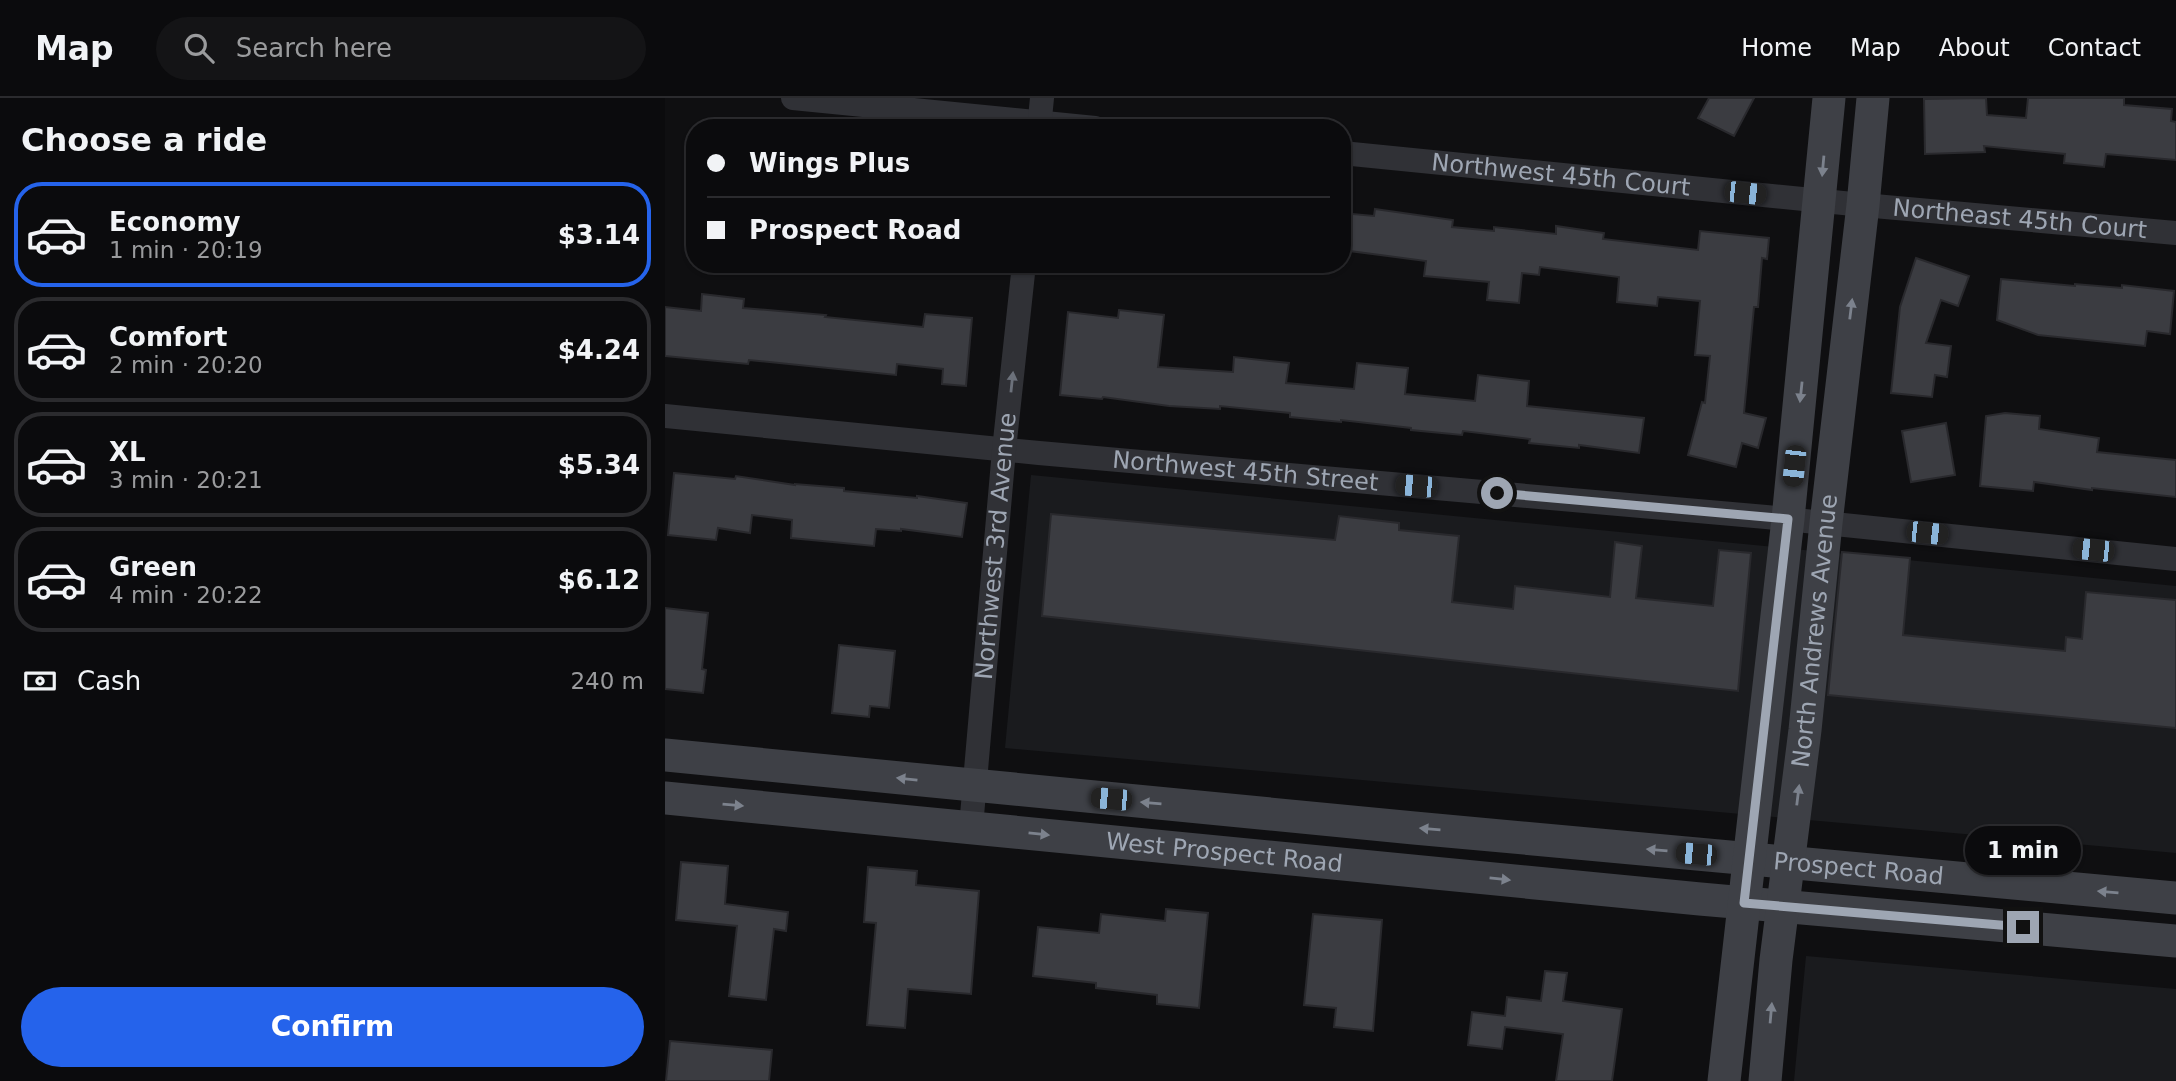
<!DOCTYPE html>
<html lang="en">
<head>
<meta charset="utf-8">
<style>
  :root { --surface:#0b0b0d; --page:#141416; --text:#f1f3f6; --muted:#9a9b9d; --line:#2b2b2e; --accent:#2563eb }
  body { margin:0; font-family:"DejaVu Sans",sans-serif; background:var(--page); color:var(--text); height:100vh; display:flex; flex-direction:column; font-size:26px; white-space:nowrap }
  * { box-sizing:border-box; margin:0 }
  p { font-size:23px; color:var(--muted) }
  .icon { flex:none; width:38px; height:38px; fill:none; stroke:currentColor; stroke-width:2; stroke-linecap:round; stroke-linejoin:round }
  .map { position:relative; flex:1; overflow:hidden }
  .sheet { display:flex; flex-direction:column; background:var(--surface); width:665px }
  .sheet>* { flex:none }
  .guide { position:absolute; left:21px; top:21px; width:665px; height:154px; border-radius:28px; box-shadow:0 2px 5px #0004,0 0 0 2px var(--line); display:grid; align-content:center; height:154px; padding:0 21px; background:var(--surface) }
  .end { position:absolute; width:32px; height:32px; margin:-16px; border:9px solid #9ea6b3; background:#111; box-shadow:0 0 0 4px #111 }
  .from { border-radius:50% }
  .bubble { position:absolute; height:49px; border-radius:24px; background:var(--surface); box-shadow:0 2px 5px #0004,0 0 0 2px var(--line); font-size:23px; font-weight:700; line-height:49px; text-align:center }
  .car { position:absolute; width:21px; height:42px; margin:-21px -10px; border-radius:9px; box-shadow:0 0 5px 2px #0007; background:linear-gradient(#222 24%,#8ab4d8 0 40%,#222 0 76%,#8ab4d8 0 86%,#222 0) }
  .guide b { display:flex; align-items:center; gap:24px; height:66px; font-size:26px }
  .guide b+b { border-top:2px solid var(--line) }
  .guide i { width:18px; height:18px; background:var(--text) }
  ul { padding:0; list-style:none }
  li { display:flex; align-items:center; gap:21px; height:105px; margin:0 14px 10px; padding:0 7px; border:4px solid var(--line); border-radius:28px }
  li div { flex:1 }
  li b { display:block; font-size:26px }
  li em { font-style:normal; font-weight:700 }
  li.on { border-color:var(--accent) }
  li>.icon { width:63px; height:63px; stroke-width:1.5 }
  h2 { padding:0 21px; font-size:32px; line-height:84px }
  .pay { display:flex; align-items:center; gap:18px; height:77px; padding:0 21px; font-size:26px }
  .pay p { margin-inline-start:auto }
  .action { display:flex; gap:14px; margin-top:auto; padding:14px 21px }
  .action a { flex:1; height:80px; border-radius:42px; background:var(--accent); color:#fff; font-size:28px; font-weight:700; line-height:80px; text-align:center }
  header { display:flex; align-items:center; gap:42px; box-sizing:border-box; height:98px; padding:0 35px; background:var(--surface); border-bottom:2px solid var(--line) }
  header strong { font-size:33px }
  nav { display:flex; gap:38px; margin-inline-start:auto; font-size:24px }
  .search { width:490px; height:63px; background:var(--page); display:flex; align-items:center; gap:18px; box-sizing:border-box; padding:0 24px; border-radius:38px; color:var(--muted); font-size:26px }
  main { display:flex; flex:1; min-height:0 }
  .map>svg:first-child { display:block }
</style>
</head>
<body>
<header>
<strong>Map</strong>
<div class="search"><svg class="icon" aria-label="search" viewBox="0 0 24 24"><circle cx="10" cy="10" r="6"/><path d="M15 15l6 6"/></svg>Search here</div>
<nav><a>Home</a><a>Map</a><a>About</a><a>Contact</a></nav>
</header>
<main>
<section class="sheet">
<h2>Choose a ride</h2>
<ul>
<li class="on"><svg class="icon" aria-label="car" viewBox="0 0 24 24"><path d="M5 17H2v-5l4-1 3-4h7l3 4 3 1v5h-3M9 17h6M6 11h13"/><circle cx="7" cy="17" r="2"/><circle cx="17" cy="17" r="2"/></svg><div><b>Economy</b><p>1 min · 20:19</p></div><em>$3.14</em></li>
<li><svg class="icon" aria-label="car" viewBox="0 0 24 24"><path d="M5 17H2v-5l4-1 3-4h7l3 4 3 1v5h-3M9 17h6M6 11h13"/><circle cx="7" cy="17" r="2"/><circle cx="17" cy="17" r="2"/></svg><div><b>Comfort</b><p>2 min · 20:20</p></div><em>$4.24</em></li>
<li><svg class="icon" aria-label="car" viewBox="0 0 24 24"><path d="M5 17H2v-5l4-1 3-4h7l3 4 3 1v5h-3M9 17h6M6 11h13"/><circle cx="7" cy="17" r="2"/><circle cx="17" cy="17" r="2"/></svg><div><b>XL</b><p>3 min · 20:21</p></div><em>$5.34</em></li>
<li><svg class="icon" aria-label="car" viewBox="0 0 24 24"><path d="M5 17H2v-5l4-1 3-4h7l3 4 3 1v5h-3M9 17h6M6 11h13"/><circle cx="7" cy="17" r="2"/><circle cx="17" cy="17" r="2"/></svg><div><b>Green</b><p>4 min · 20:22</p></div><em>$6.12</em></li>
</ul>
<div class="pay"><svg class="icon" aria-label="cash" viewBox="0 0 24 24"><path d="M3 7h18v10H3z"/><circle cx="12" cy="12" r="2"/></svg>Cash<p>240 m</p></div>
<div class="action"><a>Confirm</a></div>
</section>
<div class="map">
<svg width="1511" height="983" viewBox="0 0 1511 983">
  <rect width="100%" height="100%" fill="#0f0f11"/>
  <path fill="#1a1b1e" d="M366 377 1511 488V755L340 650Z
    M1141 858 1511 891V983H1129Z"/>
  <path fill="#3b3c41" stroke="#29292d" stroke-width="2" d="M1044 0H1089L1069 38 1033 20Z
    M1321 0 1322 17 1361 20 1363 0H1459V7L1507 11 1506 23 1511 24V62L1441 56 1439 69 1399 65 1400 56 1319 48 1320 54 1260 56 1259 1Z
    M710 111 788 122 787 129 829 133V129L891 136V128L939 135 938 141 1033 152 1035 133 1104 140 1102 161 1097 160 1093 209H1089L1079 315 1101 320 1093 350 1077 345 1071 369 1023 357 1037 304 1040 305 1045 258 1030 257 1035 203 993 199 992 208 952 204 954 179 875 169 874 177 857 175 854 205 822 202 824 184 759 178 761 163 677 152V115L709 118Z
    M1251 160 1304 178 1293 208 1276 202 1261 245 1286 248 1282 279 1270 277 1267 299 1226 295 1235 209Z
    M1336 181 1410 188V186L1457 190V187L1509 193 1505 236 1482 233 1480 248 1373 237 1332 222Z
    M37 196 79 201 78 210 161 217 160 219 258 229 260 216 307 220 301 288 277 286 278 271 232 266 231 277 84 262 83 266 0 258V209L36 213Z
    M454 212 499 217 493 269 568 274 569 259 624 265 621 285 689 291 692 265 743 270 740 296 810 303 813 277 864 283 862 308 979 320 974 355 914 347V350L864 345 865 341 798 333 797 337 746 332V330L676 322V324L625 319V315L555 308V311L504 308 438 299 437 301 395 297 403 214 453 220Z
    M1340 315 1375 318 1374 331 1434 340 1432 354 1511 362V399L1427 390V392L1369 384 1368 393 1315 388 1321 318Z
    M1281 325 1290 377 1246 384 1237 333Z
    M9 375 70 381 71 378 130 387V386L179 390V393L252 400V398L302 405 297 439 236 431V433L211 431 209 448 126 440 127 422 87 417 85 435 53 430 51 442 3 437Z
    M386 416 670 442 674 418 734 425V432L794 438 787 504 848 511 850 488 945 499 950 444 977 448 971 500 1048 508 1054 452 1086 455 1073 593 377 518Z
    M1177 454 1245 460 1238 537 1400 553 1401 539 1417 541 1421 494 1511 502V630L1163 597Z
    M0 510 43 515 37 571 41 572 38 595 0 591Z
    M174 547 230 553 224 610 205 608 204 619 167 615Z
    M16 764 63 768 60 806 123 814 121 833 109 831 101 902 64 898 72 828 11 822Z
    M203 769 252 773 251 787 314 793 306 896 243 891 240 930 202 927 211 825 199 824Z
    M501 811 543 815 534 910 492 906V897L431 890V885L368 878 373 829 434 835 436 816 500 823Z
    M648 816 717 822 708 933 669 929 671 910 639 907Z
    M880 873 902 875 898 903 957 911 947 983H891L898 936 840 929 837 951 803 947 807 914 840 918 842 899 876 903Z
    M5 943 107 952 104 983H1Z"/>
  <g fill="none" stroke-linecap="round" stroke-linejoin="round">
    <g stroke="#303136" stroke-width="24">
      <path d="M128 0 430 30"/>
      <path d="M374 30 377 0"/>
      <path id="s1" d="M677 55 1198 107 1511 135"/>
      <path id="s2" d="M0 318 374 355 1101 419 1511 461"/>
      <path id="s3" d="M306 729 339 352 359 166"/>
    </g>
    <g stroke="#3e4046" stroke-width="33">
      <path id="s4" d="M0 657 749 730 1511 800"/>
      <path id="s5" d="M0 700 1035 801 1511 843"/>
      <path d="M1059 983 1123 421 1164 0"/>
      <path id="s6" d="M1100 983 1111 862 1140 632 1161 425 1198 107 1208 0"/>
    </g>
  </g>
  <defs><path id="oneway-solid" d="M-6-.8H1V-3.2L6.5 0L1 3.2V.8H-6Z" transform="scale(1.75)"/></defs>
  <g fill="#7c828d">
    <use href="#oneway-solid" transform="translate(1158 68) rotate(95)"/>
    <use href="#oneway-solid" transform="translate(1186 211) rotate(-83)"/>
    <use href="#oneway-solid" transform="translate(1136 294) rotate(96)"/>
    <use href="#oneway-solid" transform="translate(242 681) rotate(-174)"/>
    <use href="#oneway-solid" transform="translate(1133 697) rotate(-83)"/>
    <use href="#oneway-solid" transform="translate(486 705) rotate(-175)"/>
    <use href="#oneway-solid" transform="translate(68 707) rotate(5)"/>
    <use href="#oneway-solid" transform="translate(765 731) rotate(-175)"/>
    <use href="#oneway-solid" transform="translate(374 736) rotate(6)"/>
    <use href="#oneway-solid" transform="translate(992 752) rotate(-175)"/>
    <use href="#oneway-solid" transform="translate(835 781) rotate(6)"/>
    <use href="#oneway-solid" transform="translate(1443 794) rotate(-175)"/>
    <use href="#oneway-solid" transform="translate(1106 915) rotate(-85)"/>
  </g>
  <use fill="#6c717b" href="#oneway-solid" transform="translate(347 284) rotate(-84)"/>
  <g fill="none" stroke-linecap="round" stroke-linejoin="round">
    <path stroke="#9ea6b3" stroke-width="9" d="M832 395 1123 421 1079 805 1358 829"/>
  </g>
  <g text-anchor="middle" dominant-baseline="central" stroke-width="5" stroke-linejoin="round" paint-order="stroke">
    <g font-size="24" fill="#9ea6b3" stroke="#0a0a0c">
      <text stroke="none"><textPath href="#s1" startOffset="220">Northwest 45th Court</textPath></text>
      <text stroke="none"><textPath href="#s1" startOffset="681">Northeast 45th Court</textPath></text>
      <text stroke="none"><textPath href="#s2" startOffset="583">Northwest 45th Street</textPath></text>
      <text stroke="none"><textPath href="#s3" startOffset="282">Northwest 3rd Avenue</textPath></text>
      <text stroke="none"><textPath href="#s6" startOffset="453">North Andrews Avenue</textPath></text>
      <text stroke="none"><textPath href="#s5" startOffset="562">West Prospect Road</textPath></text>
      <text stroke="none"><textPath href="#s4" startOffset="1199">Prospect Road</textPath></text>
    </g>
  </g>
</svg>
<i class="end from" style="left:832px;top:395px"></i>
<i class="end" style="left:1358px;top:829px"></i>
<div class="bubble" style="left:1300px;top:728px;width:116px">1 min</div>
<i class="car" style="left:1080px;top:95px;rotate:96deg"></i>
<i class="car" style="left:1129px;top:368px;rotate:186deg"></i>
<i class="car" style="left:751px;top:388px;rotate:275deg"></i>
<i class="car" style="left:1262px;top:435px;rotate:96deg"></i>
<i class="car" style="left:1428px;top:452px;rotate:276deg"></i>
<i class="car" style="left:446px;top:701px;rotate:275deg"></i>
<i class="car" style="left:1031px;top:756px;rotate:275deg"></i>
<div class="guide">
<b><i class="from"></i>Wings Plus</b>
<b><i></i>Prospect Road</b>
</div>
</div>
</main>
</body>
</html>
